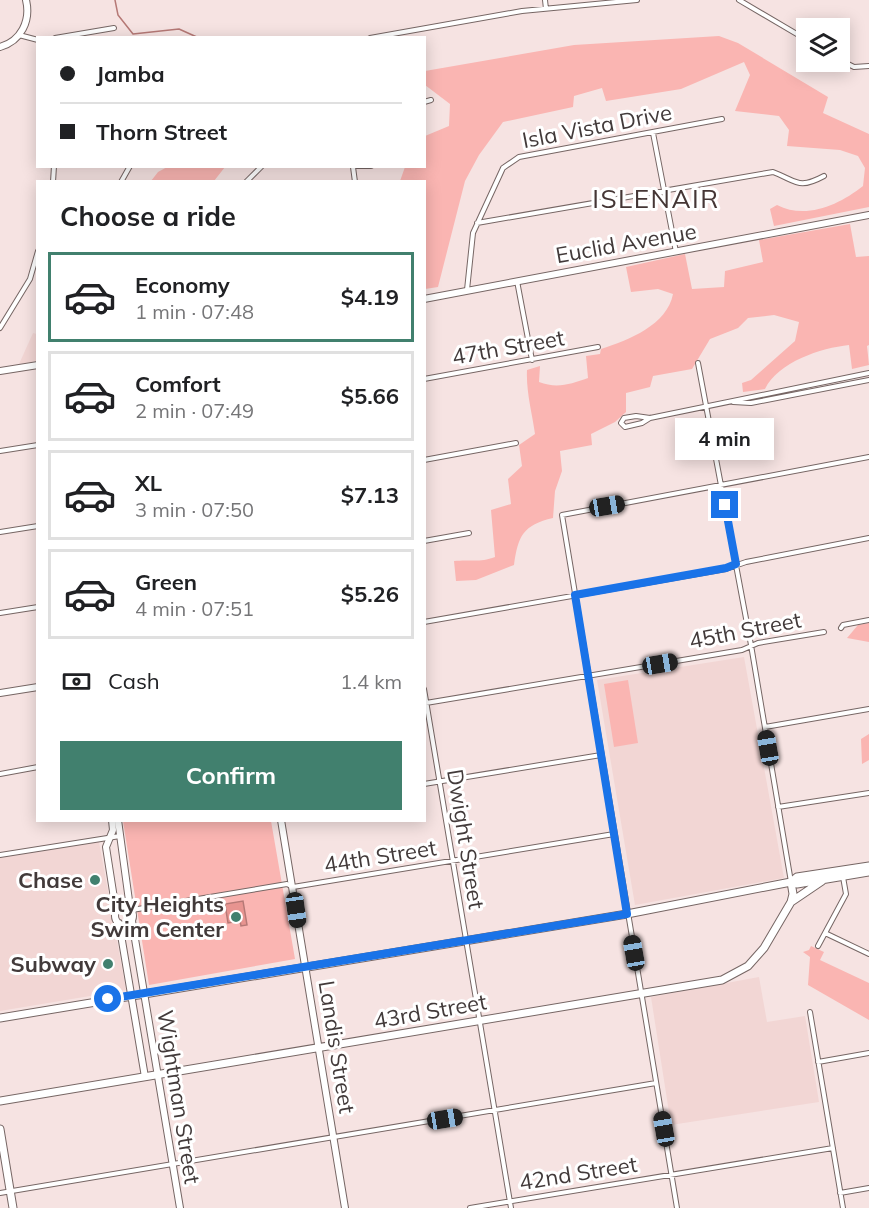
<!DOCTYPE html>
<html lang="en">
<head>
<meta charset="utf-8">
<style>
  :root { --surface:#fff; --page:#f6f6f6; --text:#202124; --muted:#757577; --line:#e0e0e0; --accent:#41806e }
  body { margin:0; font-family:Mulish,sans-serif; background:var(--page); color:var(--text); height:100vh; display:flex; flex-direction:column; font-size:22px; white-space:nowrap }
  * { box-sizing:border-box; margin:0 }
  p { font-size:20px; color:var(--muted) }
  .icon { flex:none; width:33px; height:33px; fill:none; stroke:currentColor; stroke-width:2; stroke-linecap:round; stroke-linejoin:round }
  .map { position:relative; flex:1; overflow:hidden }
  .drawer { position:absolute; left:36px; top:180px; width:390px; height:642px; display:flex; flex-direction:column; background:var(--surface); border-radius:0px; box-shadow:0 3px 15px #0003 }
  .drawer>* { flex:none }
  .top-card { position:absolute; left:36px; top:36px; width:390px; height:132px; border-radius:0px; box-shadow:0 3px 15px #0003; display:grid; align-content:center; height:132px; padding:0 24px; background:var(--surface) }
  .controls { position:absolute; left:796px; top:18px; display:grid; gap:12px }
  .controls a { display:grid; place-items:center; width:54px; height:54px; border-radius:0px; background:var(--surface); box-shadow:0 3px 15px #0003; font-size:30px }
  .end { position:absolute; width:27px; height:27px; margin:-14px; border:8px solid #1a73e8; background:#fff; box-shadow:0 0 0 3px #fff }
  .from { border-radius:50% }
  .bubble { position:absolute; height:42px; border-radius:0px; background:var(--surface); box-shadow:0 3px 15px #0003; font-size:20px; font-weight:700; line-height:42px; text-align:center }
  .car { position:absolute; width:18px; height:36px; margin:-18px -9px; border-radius:8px; box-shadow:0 0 4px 2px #0007; background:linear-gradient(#222 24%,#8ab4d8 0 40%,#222 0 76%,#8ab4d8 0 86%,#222 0) }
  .top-card b { display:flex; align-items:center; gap:21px; height:57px; font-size:22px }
  .top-card b+b { border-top:2px solid var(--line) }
  .top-card i { width:15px; height:15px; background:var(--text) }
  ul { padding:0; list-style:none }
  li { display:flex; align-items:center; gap:18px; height:90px; margin:0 12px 9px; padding:0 12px; border:3px solid var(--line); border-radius:0px }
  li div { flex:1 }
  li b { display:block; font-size:22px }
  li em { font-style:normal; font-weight:700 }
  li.active { border-color:var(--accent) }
  li>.icon { width:54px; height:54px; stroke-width:1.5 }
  h2 { padding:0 24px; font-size:27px; line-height:72px }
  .pay { display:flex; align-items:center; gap:15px; height:66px; padding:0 24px; font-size:22px }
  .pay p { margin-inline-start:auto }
  .action { display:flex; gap:12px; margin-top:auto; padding:12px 24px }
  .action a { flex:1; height:69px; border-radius:0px; background:var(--accent); color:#fff; font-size:24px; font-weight:700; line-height:69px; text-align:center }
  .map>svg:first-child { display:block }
</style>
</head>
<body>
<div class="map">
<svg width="869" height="1208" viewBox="0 0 869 1208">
  <rect width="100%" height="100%" fill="#f6e3e2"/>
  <path fill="#f2d6d4" d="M33 333 37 334V361L19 364Z
    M744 657 784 878 635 905 597 680Z
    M99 842 126 990 0 1011V858Z
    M759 977 767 1022 805 1016 819 1102 671 1125 651 997Z"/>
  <path fill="#fab5b2" d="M719 36 738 43 828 97 823 113 869 134V207L774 226 770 209 777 205C806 220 839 205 863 186L865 168 858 156 840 150 787 146 789 130 779 116 735 111 750 75 744 62 681 89 606 101 602 88 574 96 573 107 503 122 479 155 465 181 438 287 425 289 424 182 400 181 405 167 424 166 425 136 449 126 450 104 425 85V71L574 45Z
    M169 166H225V167L214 181H151L158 172Z
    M850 224 856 257 869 256V345L867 346 869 365 852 369 849 345C821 348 778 362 765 389L743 392 742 383 751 380 795 341 799 322 774 315 748 318 738 328 710 339 692 369 653 376 650 387 626 393V412L615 422 591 434 592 445 560 451 562 471 555 491 553 518C523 525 518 536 514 565L476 580 456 581 454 561C470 559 479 563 495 557L491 510 511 504 508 479 522 466 519 445 535 434C532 412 526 392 527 370L540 366 539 382C557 389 571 384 588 378L586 356 600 354 601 349C629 340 667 325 673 294L658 289 631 292 626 267 685 254 692 289 724 287 725 271 763 262 759 240Z
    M869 623V642L847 638 858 625Z
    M628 680 638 743 614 747 604 684Z
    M869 734V760L862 764 861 739Z
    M123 821H271L295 959 149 985Z
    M811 946 824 952 820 960 869 983V1020L808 985 810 957 803 952 809 950Z"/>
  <path fill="#e79490" stroke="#b67976" stroke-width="1.5" d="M243 901 247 925 241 926 240 921 228 923 225 904Z"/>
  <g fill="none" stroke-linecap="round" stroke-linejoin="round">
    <path stroke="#b67976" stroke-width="1.5" d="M115 0 118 15 133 34 179 29 199 38"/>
    <defs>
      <path id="street" d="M545 0 546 9
        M739 0 807 40
        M19 35 38 40
        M55 38 114 28
        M370 38 522 11 637 0
        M840 60 854 67 869 66
        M424 102 431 100
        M653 133 676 252
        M353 166H371
        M353 167 355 182
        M53 182 54 166
        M121 182 130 166
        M246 182 262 166
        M477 223 773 172C797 181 798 190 824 176
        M517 281 532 360
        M467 290 473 233 503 168 519 157 722 119
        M0 328 30 279 38 251
        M698 363 751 645 791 882
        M424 379 598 347
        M733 402 751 403 869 380
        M650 418 642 423 625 427 621 423 624 418 636 416 650 418 869 373
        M0 451 38 445
        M424 460 516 443
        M0 532 38 526
        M424 541 469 533
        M0 613 38 607
        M424 622 726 569 746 562 869 538
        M841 628 843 625 869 620
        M424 689 511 1208
        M426 703 742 650 758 643 824 632
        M765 727 869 709
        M0 774 38 767
        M424 784 601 755
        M778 807 869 793
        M0 855 120 836
        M132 910 287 884 293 887 614 834
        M825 933 869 954
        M818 946 846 894 843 877
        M810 1012 843 1208
        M818 1062 869 1053
        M0 1193 656 1083
        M840 1193 869 1188
        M470 1208 833 1148
        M677 1208 562 515 869 457"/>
      <path id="secondary" d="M0 47C21 41 31 21 26 0
        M424 299 869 215
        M0 371 38 365
        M0 693 38 687
        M112 820 113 830 106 847 116 911
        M118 820 130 908
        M281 820 345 1208
        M115 916a9 9 0 1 1 18 0a9 9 0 1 1-18 0Z
        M132 921 180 1208
        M119 923 145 1077"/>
      <path id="primary" d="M791 882 797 884 869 872
        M791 882 793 894 791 902
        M0 1018 627 914 791 882 797 877 869 866
        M0 1101 722 980 748 966 764 948 791 902 822 881
        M0 1129 13 1208"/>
    </defs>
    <use href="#street" stroke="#766664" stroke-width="6"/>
    <use href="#secondary" stroke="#766664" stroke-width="8"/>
    <use href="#primary" stroke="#766664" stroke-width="9"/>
    <use href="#street" stroke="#fff" stroke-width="4"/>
    <use href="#secondary" stroke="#fff" stroke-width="6"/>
    <use href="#primary" stroke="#fff" stroke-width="7"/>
  </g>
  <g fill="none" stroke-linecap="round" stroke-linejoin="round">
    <path stroke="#1a73e8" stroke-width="8" d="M108 999 627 914 575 595 726 568 736 564 725 505"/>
  </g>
  <g fill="#41806e" stroke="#fff" stroke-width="2">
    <circle cx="95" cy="880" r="6"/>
    <circle cx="236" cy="917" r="6"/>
    <circle cx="108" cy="964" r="6"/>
  </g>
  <g text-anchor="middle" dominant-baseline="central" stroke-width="6" stroke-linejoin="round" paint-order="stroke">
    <g font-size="22" fill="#423a3a" stroke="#fff">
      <text transform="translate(597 126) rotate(-11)">Isla Vista Drive</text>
      <text transform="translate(626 243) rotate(-10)">Euclid Avenue</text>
      <text transform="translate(508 347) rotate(-10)">47th Street</text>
      <text transform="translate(745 630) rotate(-11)">45th Street</text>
      <text transform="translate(466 839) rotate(81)">Dwight Street</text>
      <text transform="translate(380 856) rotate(-9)">44th Street</text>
      <text transform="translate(430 1011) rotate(-10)">43rd Street</text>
      <text transform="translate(337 1047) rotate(81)">Landis Street</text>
      <text transform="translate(179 1097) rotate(81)">Wightman Street</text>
      <text transform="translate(578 1173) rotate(-9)">42nd Street</text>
    </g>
    <g font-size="22" font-weight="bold" fill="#423a3a" stroke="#fff" text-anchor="end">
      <text x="83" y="880">Chase</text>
      <text x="224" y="904">City Heights<tspan x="224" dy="25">Swim Center</tspan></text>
      <text x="96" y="964">Subway</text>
    </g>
    <g font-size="26" letter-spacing="1.5" fill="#453635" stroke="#fff">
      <text x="656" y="198">ISLENAIR</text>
    </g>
  </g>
</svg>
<div class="controls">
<a><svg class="icon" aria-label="layers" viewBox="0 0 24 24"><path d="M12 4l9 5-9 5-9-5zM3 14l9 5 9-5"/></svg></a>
</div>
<i class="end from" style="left:108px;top:999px"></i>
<i class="end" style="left:725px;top:505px"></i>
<div class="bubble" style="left:675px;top:418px;width:99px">4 min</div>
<i class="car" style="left:607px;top:506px;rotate:80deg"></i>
<i class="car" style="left:660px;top:664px;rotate:80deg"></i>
<i class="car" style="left:768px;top:748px;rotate:350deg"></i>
<i class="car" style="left:296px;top:910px;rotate:172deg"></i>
<i class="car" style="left:634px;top:953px;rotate:350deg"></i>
<i class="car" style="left:445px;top:1119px;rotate:81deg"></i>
<i class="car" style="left:664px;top:1129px;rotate:350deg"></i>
<div class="top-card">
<b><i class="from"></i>Jamba</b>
<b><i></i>Thorn Street</b>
</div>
<section class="drawer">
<h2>Choose a ride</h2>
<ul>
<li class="active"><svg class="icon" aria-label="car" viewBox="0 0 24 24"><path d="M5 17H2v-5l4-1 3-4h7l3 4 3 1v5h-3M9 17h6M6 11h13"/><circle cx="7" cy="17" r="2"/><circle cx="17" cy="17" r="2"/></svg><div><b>Economy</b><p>1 min · 07:48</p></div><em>$4.19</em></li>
<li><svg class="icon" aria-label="car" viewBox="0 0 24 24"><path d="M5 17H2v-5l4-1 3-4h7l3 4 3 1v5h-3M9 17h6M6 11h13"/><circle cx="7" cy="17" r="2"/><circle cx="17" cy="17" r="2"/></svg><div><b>Comfort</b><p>2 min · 07:49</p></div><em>$5.66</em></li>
<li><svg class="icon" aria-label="car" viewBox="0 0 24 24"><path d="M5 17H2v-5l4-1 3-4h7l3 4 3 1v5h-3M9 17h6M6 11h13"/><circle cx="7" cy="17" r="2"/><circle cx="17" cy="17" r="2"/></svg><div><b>XL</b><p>3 min · 07:50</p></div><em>$7.13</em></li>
<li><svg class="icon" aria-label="car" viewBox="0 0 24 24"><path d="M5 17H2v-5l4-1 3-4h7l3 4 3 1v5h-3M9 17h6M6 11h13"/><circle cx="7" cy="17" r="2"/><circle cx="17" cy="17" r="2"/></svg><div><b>Green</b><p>4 min · 07:51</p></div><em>$5.26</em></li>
</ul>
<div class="pay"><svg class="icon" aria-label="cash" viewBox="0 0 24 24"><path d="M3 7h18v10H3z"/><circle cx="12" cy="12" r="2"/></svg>Cash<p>1.4 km</p></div>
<div class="action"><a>Confirm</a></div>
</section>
</div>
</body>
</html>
